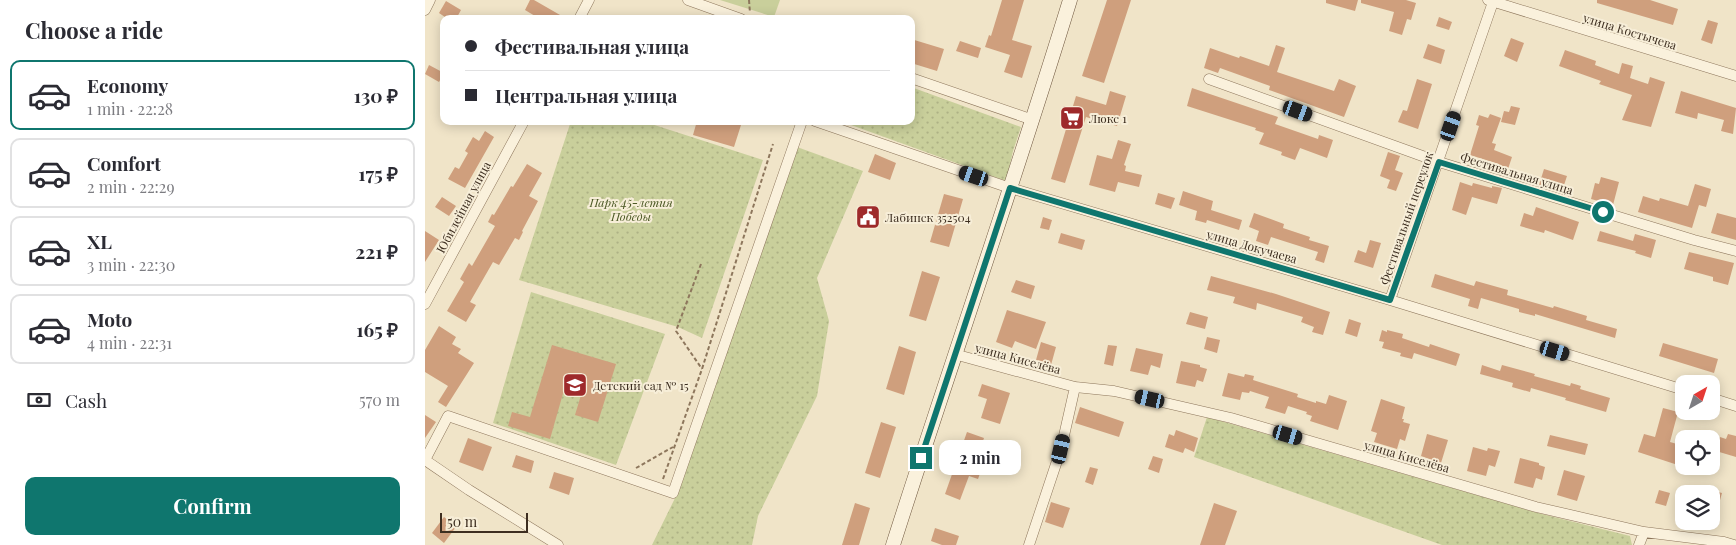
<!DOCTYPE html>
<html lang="en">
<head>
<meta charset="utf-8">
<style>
  :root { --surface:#fff; --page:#f2f2f3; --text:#2b2b33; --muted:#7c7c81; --line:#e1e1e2; --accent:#0f766e }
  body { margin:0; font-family:"Playfair Display",serif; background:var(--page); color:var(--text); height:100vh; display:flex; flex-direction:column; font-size:19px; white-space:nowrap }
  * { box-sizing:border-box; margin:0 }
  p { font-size:16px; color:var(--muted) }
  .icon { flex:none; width:28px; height:28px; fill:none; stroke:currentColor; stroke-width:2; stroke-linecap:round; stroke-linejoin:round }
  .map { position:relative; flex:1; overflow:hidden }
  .details { display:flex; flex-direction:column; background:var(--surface); width:425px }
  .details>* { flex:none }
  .guide { position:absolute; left:15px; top:15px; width:475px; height:110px; border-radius:10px; box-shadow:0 2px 12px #0003; display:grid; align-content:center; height:110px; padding:0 25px; background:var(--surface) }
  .needle { width:32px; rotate:39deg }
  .fabs { position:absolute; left:1250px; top:375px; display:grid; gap:10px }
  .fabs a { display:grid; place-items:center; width:45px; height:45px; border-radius:10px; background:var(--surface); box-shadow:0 2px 12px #0003; font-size:25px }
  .scale { position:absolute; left:15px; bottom:12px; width:88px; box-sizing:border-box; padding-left:5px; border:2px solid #3d2e20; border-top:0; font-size:14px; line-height:18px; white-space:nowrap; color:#3d2e20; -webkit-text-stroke:4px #f7eed8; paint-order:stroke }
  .end { position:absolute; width:22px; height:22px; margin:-11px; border:6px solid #0f766e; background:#fff; box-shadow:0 0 0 2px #fff }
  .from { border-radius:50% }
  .bubble { position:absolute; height:35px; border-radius:10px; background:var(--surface); box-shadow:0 2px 12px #0003; font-size:16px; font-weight:700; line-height:35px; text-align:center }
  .car { position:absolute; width:15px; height:30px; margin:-15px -8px; border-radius:6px; box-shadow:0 0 4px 1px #0007; background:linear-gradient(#222 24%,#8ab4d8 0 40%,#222 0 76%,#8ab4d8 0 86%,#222 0) }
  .guide b { display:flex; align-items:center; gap:18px; height:48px; font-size:19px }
  .guide b+b { border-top:1px solid var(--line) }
  .guide i { width:12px; height:12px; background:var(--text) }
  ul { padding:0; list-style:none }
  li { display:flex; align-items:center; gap:15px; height:70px; margin:0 10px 8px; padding:0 15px; border:2px solid var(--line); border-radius:10px }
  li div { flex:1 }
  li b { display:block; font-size:19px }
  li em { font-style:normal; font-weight:700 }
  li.current { border-color:var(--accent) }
  li>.icon { width:45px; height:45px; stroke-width:1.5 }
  h2 { padding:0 25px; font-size:22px; line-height:60px }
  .pay { display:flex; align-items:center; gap:12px; height:55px; padding:0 25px; font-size:19px }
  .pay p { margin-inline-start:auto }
  .button { display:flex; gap:10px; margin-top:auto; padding:10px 25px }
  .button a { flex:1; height:58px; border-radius:10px; background:var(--accent); color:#fff; font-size:20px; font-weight:700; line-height:58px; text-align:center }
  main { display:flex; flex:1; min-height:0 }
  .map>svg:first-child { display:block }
</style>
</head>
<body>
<main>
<section class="details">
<h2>Choose a ride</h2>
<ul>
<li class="current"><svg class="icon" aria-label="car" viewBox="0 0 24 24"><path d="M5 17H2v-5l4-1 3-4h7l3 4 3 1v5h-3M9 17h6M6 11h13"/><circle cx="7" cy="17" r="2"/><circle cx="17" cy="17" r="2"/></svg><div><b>Economy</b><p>1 min · 22:28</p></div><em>130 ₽</em></li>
<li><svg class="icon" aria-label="car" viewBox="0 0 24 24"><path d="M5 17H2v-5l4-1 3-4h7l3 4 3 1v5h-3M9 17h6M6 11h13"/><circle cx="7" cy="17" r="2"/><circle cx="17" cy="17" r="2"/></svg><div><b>Comfort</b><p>2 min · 22:29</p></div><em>175 ₽</em></li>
<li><svg class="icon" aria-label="car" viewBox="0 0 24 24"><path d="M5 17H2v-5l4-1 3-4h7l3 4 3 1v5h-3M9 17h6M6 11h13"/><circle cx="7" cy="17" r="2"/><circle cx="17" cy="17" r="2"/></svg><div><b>XL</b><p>3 min · 22:30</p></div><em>221 ₽</em></li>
<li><svg class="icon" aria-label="car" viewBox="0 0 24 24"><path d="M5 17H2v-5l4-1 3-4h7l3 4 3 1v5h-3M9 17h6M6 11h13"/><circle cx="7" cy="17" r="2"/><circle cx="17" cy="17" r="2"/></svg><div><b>Moto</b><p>4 min · 22:31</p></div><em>165 ₽</em></li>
</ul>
<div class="pay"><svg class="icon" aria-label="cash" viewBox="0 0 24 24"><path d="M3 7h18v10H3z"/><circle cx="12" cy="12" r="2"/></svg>Cash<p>570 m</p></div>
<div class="button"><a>Confirm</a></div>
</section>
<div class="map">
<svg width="1311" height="545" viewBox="0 0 1311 545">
  <defs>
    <pattern id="park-dots" width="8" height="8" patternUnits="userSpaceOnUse" patternTransform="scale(1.25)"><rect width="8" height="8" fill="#c9cf9b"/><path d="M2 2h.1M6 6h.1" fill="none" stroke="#aeb285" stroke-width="1.8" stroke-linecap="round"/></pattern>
  </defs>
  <rect width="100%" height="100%" fill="#f0e4c8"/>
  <path fill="#c9cf9b" d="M295 0H355L349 17Z"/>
  <path fill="url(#park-dots)" d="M486 87 596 127 588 151 581 181 415 121H486Z
    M146 121H217L338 160 277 338 253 327 94 280Z
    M372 147 438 171 392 278 404 321 392 396 333 516 327 545H227L253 492Z
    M106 292 240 334 191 465 68 423Z
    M782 417 1117 514 1205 536 1207 545H1017L769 457Z"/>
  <path fill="#cf9f7d" d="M105 0H109L142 19H115L100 10Z
    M577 0H599L587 40 607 46 597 78 579 72 585 55 560 47 564 35 566 36Z
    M682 0H706L679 83 657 76Z
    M901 0H933L930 11 901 3Z
    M936 0H981L991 3 986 20 982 19 977 35 964 31 969 12 936 3Z
    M1172 0H1225L1253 9 1248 25 1172 3Z
    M21 1 36 10 31 19H23L14 13Z
    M1014 17 1027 22 1024 30 1011 26Z
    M1283 20 1293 23 1287 44 1276 40Z
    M1086 38 1099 43 1092 62 1079 56Z
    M486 39 519 49 512 71 486 63Z
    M535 41 556 48 553 58 531 51Z
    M1003 44 1020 50 1016 64 998 58Z
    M851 45 860 48 852 72 909 91 914 79 931 86 919 117 844 90 845 86 795 68 793 73 779 68 785 48 814 58 815 56 844 66Z
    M1140 50 1171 61 1170 65 1194 74 1197 63 1208 66 1205 78 1223 84 1225 77 1240 82 1226 127 1197 120 1207 95 1174 84 1176 81 1134 66Z
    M4 65 19 73 14 82 0 74Z
    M992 79 1007 84 993 129 973 122 978 110 982 111Z
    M767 88 853 117 850 124 893 139 894 135 908 140 902 158 875 148 870 160 856 155 857 152 834 144 839 133 830 130 831 128 762 106Z
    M685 91 701 96 692 126 661 117 640 183 626 179 651 96 681 105Z
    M1256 91 1311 108 1308 134 1296 131 1299 120 1273 113 1272 119 1250 113Z
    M1086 106 1095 108 1090 125 1076 122 1079 111 1084 112Z
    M1065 114 1076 118 1067 143 1071 144 1069 150 1087 157 1081 175 1071 172 1074 164 1045 155 1054 126 1051 125 1054 115 1063 118Z
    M272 121H303L316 125 309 147 268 135Z
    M60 131 69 137 40 188 23 179 30 167 34 169 43 153 40 151 48 137 54 141Z
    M693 140 706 144 699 165 701 166 700 171 717 175 714 187 693 182 690 192 664 185 672 155 687 159Z
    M963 152 975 156 970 170 978 173 971 191 962 188 965 180 955 176Z
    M450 154 471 163 465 180 443 172Z
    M102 164 117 173 104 196 113 201 97 231 98 232 94 240 90 238 74 265 68 262 45 302 51 305 41 322 22 311 39 282 35 279 44 263 47 266 70 226 63 222 67 214 69 215 86 186 88 187Z
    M1119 169 1142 176 1137 191 1114 185Z
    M1176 177 1194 182 1188 205 1166 199 1170 183 1174 184Z
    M1035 182 1047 186 1048 183 1067 188V186L1077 188 1072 204 1047 197 1041 215 1027 210Z
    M1270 184 1286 189 1281 207 1274 205 1267 228 1213 212 1218 196 1234 201 1235 198 1263 206Z
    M758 191 788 201 786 210 817 220 814 230 782 220 781 223 770 220 772 211 754 205Z
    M733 193 750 198 746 209 730 204Z
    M519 194 538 199 524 247 505 242Z
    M17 197 31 206 24 216 10 207Z
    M436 206 451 211 447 222 433 217Z
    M1111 207 1154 222 1148 240 1120 230 1119 233 1095 226 1099 213 1108 216Z
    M829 213 859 224 858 228 885 237 884 240 904 246 899 263 890 260 893 252 846 237 843 245 831 241 834 231 824 227Z
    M1292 213 1311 218V240L1286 233Z
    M618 217 627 220 624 230 615 228Z
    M0 231 14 240 0 262Z
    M1175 231 1208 241 1210 234 1231 240 1226 258 1210 253 1211 251 1172 241Z
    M636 233 660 240 657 250 633 243Z
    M945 240 956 243 948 268 929 262 933 250 941 253Z
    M1264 252 1309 263 1303 285 1288 281V277L1259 269Z
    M497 271 515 277 501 321 484 316Z
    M1010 274 1049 286 1051 281 1083 290 1082 295 1128 308 1129 306 1162 316 1161 320 1192 329 1190 338 1110 314V316L1094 312V309L1056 298 1053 309 1043 306 1045 299 1006 287Z
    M786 276 851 294 905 312 898 335 887 332 889 327 876 322 878 317 832 303 831 310 808 303 810 297 782 290Z
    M591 280 610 286 606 299 586 292Z
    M582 310 621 322 611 349 590 341 587 348 571 342Z
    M765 312 783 317 780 329 761 324Z
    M924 319 936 323 932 337 920 333Z
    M14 326 31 337 27 344 36 349 33 353 49 363 21 407 13 402 23 386 0 372V350Z
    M957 330 962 332V330L978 334 977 338 1004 347 1005 344 1035 354 1031 366 989 353 987 359 975 356 976 353 957 348 959 342 954 341Z
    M782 337 795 340 792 353 779 349Z
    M616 342 631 347 626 365 611 360Z
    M1238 343 1293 359 1289 373 1234 356Z
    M127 345 191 364 173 422 150 415 156 395 139 390 125 439 83 426 87 412 105 417Z
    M683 345 692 346 688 366 679 364Z
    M474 346 491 352 479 395 461 389Z
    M711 348 738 354 735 368 726 365 723 375 705 371Z
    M756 361 775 365V367L782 369 778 382 772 380 770 387 751 383Z
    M1057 365 1075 371 1077 365 1110 374 1109 376 1145 386 1146 383 1156 386 1155 389 1185 398 1181 412 1140 400 1141 398 1106 388 1105 392 1087 387 1088 383 1055 374Z
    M803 373 819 377 820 374 829 376 828 380 873 394 872 397 891 403V401L901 404 904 395 922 401 913 430 885 421 887 416 881 414 882 412 863 406 860 414 840 408 844 397 825 391 824 393 817 392 815 400 797 396Z
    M557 384 585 393 575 424 556 418 562 399 553 396Z
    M956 399 980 407 977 419H979L978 422 985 424 980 441 975 439 972 449 949 442 952 433 946 431Z
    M655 407 699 422 694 437 650 423Z
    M1238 408 1253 412 1245 442 1259 446V467L1213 452 1219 434 1230 437Z
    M0 415 11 422 0 438Z
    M456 422 471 427 455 478 440 473Z
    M751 430 773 438 769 452 760 448 758 453 740 447 744 434 749 436Z
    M542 432 559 438 551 462 558 465 553 479 544 476 535 500 520 494Z
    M1002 434 1023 440 1016 463 996 456Z
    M1303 434 1311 436V457L1291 451 1295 437 1301 439Z
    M1125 435 1163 444 1160 455 1122 446Z
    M43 438 67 447 58 471 34 462Z
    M1048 447 1062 451 1063 448 1075 451 1070 467 1064 465 1061 476 1042 471Z
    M91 455 109 461 106 473 87 467Z
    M728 456 738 459 734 473 723 469Z
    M1095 458 1114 463V465L1120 467 1117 480 1111 478 1108 488 1089 483Z
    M665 467 673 469 668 485 660 482Z
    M1139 470 1160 476 1152 501 1132 495Z
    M129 472 149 478 144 495 124 488Z
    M1234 490 1245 493 1241 506 1230 503Z
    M1286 490 1297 493 1289 522 1286 521Z
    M626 502 645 508 638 528 620 522Z
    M430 503 445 508 434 545H417Z
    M789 503 812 511 800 545H775Z
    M19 517 31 527 19 543 7 533Z
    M510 528 534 536 531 545H517L506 541Z"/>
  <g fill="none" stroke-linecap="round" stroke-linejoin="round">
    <defs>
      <path id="street" d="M263 0 316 19
        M1063 0 1311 76
        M0 10 5 0
        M154 19 164 0
        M486 78 608 120
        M784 79 1014 162 1269 240 1311 251
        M390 121 585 188 965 300 1259 390
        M965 300 1068 2
        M0 304 99 121
        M529 354 650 387 689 391 806 418 1111 507 1219 532 1299 542 1309 545
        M1286 398 1311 406
        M0 460 23 416 248 493 377 121
        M0 460 44 490 133 545
        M604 545 636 449 650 387
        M1214 545 1219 532"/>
      <path id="secondary" d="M468 545C526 363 589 183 645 0"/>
    </defs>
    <use href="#street" stroke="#8d765c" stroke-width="11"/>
    <use href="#secondary" stroke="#6f573f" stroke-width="15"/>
    <path stroke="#8d765c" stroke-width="2" stroke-dasharray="4 2.5" stroke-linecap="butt" d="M324 0 325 13
      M276 264 251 331 277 369
      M211 468 248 447
      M238 479 277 369 348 144"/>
    <use href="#street" stroke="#faf1dc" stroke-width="10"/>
    <use href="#secondary" stroke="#faf1dc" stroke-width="14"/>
  </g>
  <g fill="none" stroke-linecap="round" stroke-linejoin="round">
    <path stroke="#0f766e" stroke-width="6" d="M496 458 585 188 965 300 1014 162 1178 212"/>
  </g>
  <defs>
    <symbol id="supermarket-square" viewBox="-11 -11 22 22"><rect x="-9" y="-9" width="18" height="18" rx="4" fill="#9e2a2b" stroke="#f7eed8"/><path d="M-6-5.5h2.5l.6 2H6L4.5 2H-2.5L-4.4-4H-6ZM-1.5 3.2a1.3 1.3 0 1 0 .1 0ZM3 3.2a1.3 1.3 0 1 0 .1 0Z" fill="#fff"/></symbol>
    <symbol id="civic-square" viewBox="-11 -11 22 22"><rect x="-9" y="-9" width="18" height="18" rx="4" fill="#9e2a2b" stroke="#f7eed8"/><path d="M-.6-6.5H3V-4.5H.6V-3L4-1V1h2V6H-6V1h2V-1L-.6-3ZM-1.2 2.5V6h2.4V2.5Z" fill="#fff"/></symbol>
    <symbol id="school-square" viewBox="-11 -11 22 22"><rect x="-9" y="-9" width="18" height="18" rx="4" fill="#9e2a2b" stroke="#f7eed8"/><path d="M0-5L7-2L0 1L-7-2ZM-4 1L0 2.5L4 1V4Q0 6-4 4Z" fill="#fff"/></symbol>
  </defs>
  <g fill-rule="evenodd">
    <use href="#supermarket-square" x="633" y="104" width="28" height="28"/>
    <use href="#civic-square" x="429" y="203" width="28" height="28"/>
    <use href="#school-square" x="136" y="371" width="28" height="28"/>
  </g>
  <g text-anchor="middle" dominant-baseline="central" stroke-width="4" stroke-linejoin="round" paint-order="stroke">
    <g font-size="12" fill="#3d2e20" stroke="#f7eed8">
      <text transform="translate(1205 31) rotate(17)">улица Костычева</text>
      <text transform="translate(1092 173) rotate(17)">Фестивальная улица</text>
      <text transform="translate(38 207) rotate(-62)">Юбилейная улица</text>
      <text transform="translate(981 218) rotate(-71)">Фестивальный переулок</text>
      <text transform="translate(827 246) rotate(16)">улица Докучаева</text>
      <text transform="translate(593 358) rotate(15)">улица Киселёва</text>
      <text transform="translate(982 456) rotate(16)">улица Киселёва</text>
    </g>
    <g font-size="12" fill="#3d2e20" stroke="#f7eed8" text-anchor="start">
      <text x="664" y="118">Люкс 1</text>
      <text x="460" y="217">Лабинск 352504</text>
      <text x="168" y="385">Детский сад № 15</text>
    </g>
    <g font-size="12" font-style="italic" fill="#4d5a26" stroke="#f7eed8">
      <text x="206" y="202">Парк 45-летия<tspan x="206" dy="14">Победы</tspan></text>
    </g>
  </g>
</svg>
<div class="fabs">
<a><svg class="needle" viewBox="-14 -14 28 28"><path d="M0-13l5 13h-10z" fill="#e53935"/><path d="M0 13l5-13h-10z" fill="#7c7c81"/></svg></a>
<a><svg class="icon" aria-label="locate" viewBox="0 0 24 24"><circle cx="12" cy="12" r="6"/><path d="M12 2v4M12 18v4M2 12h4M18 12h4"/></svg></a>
<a><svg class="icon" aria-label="layers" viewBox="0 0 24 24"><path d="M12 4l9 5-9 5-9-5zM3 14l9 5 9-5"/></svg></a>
</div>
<div class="scale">50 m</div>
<i class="end from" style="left:1178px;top:212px"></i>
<i class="end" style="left:496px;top:458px"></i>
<div class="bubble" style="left:514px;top:440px;width:82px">2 min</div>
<i class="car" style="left:873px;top:111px;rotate:110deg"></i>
<i class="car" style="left:1026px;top:126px;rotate:19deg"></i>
<i class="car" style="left:549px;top:176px;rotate:289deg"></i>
<i class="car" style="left:1130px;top:351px;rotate:107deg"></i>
<i class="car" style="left:725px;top:399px;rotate:283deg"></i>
<i class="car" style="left:863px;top:435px;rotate:106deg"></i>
<i class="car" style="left:636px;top:449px;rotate:13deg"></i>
<div class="guide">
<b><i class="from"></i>Фестивальная улица</b>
<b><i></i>Центральная улица</b>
</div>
</div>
</main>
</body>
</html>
